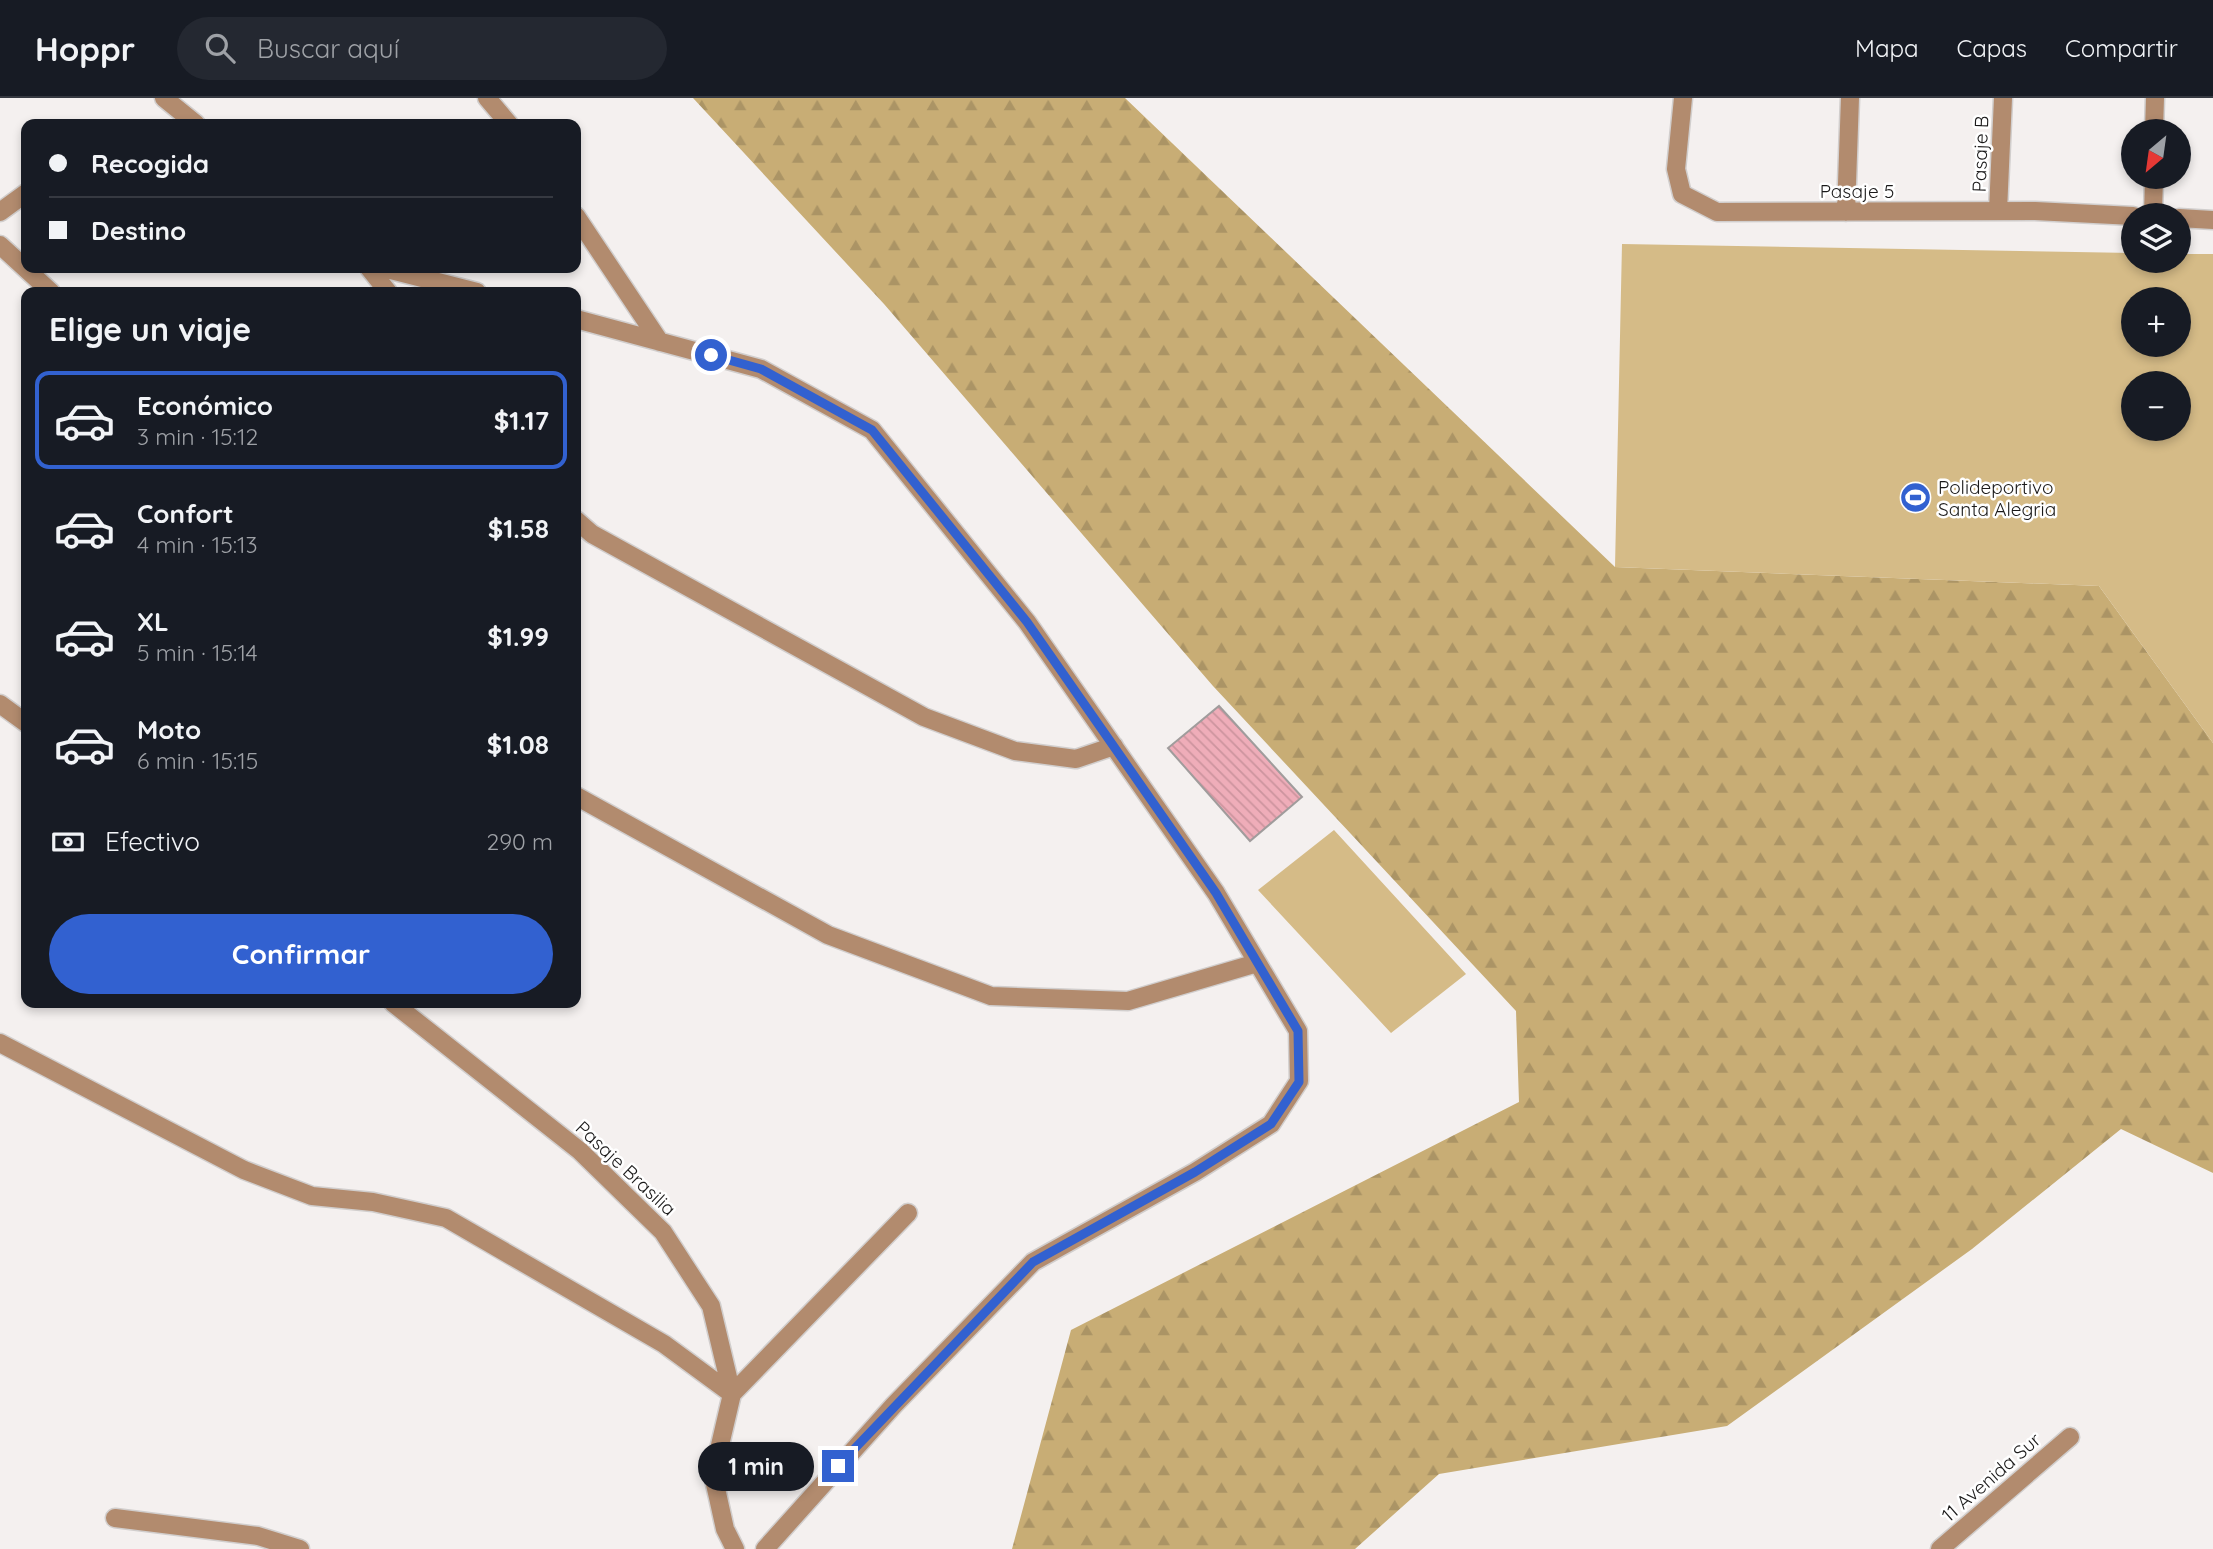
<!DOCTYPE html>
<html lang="es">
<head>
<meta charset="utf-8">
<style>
  :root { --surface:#171b24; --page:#242831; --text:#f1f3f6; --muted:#9ea1a6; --line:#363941; --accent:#3261d0 }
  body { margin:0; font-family:Quicksand,sans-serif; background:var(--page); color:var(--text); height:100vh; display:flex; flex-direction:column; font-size:26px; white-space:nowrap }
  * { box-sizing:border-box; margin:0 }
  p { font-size:23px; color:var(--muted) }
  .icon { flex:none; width:38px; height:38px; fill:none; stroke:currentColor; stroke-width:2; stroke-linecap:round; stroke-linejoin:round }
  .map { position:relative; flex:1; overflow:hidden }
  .drawer { position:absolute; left:21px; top:189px; width:560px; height:721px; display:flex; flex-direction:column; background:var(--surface); border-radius:14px; box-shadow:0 4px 10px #0003 }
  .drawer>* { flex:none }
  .hud { position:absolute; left:21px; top:21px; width:560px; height:154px; border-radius:14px; box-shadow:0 4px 10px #0003; display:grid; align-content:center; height:154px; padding:0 28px; background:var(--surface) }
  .needle { width:46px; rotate:209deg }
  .fabs { position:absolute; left:2121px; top:21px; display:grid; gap:14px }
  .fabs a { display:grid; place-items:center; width:70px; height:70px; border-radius:50%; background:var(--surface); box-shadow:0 4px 10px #0003; font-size:35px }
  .end { position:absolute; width:32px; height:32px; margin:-16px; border:9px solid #3261d0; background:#fff; box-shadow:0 0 0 4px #fff }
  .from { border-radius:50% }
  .bubble { position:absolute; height:49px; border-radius:24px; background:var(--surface); box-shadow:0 4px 10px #0003; font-size:23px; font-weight:800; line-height:49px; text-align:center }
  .hud b { display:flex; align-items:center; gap:24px; height:66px; font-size:26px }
  .hud b+b { border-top:2px solid var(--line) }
  .hud i { width:18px; height:18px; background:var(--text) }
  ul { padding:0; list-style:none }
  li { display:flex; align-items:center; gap:21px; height:98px; margin:0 14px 10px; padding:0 14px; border:4px solid transparent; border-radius:14px }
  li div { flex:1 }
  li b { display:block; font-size:26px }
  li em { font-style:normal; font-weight:800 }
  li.on { border-color:var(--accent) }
  li>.icon { width:63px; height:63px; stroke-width:1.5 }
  h2 { padding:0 28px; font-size:32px; line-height:84px }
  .pay { display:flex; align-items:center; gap:18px; height:77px; padding:0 28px; font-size:26px }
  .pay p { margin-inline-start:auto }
  .cta { display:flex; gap:14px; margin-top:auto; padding:14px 28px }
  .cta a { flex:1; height:80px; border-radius:42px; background:var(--accent); color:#fff; font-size:28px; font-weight:800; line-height:80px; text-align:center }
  header { display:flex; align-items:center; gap:42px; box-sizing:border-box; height:98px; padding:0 35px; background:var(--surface); border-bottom:2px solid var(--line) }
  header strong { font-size:33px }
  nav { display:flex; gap:38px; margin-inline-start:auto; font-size:24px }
  .search { width:490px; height:63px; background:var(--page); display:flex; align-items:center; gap:18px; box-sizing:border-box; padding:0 24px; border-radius:38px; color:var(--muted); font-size:26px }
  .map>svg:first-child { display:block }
</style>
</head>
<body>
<header>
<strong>Hoppr</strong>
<div class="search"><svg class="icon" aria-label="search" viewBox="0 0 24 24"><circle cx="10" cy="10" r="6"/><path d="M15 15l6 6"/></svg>Buscar aquí</div>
<nav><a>Mapa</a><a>Capas</a><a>Compartir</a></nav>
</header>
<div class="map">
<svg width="2213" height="1451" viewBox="0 0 2213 1451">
  <defs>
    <pattern id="forest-firs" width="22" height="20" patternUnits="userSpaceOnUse" patternTransform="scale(1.75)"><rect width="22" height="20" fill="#c8ad75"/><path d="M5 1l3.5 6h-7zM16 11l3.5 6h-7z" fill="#ab9465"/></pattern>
    <pattern id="building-back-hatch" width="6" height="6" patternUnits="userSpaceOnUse" patternTransform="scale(1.75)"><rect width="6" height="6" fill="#efadb9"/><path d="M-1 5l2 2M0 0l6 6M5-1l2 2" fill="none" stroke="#cc949e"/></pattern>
  </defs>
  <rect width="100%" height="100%" fill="#f4f0ef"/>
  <path fill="url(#forest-firs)" d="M693 0H1125L1615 469 2099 488 2213 645V1075L2121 1031 1972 1151 1727 1328 1439 1376 1355 1451H1012L1071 1232 1519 1004 1516 913 1213 588 884 206Z"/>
  <path fill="#d5bb87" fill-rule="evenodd" d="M1622 146 2133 155V163H2179V156H2213V645L2099 488 1615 469ZM2133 201H2179V247H2133ZM2133 285H2179V331H2133Z
    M1334 732 1466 876 1391 935 1258 792Z"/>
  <path fill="url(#building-back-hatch)" stroke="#a09c9c" stroke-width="2" d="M1219 608 1302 699 1250 743 1168 650Z"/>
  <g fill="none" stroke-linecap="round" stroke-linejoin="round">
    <defs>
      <path id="street" d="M164 0 196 26
        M487 0 509 26
        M1683 0 1676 71 1682 96 1717 114 2035 113 2133 118
        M2154 33 2155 0
        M1998 113 2003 0
        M0 114 26 95
        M1846 114 1850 0
        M2153 117 2154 79
        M576 118 660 244
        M2179 120 2213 122
        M0 147 51 194
        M369 170 388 194
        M383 170 477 194
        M576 221 761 271 872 332 1027 524 1216 795 1298 933 1299 983 1271 1026 1195 1074 1033 1164 894 1307 765 1451
        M576 422 592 436 924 619 1015 653 1076 661 1114 648
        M0 606 26 625
        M576 698 828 837 991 898 1128 903 1257 865
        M393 905 580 1053 663 1134 711 1208 732 1296 713 1377 725 1431 735 1451
        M0 945 244 1072 312 1098 373 1104 446 1120 664 1246 732 1296 908 1115
        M115 1420 258 1438 300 1451
        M1940 1451 2070 1339"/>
    </defs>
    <use href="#street" stroke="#d1cecd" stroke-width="21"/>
    <use href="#street" stroke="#b28b6e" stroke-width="18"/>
  </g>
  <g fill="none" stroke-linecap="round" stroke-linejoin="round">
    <path stroke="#3261d0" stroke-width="9" d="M711 257 761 271 872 332 1027 524 1216 795 1298 933 1299 984 1271 1026 1195 1074 1033 1164 838 1368"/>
  </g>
  <defs>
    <symbol id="stadium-disc" viewBox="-11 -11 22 22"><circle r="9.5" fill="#3261d0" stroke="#fff"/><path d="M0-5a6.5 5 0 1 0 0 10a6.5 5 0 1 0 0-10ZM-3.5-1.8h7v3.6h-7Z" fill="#fff"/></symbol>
  </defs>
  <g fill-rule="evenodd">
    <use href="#stadium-disc" x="1898" y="382" width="35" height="35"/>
  </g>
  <g text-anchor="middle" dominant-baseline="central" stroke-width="5" stroke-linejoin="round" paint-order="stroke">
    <g font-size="19" fill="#1a1919" stroke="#fff">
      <text transform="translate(1980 56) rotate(-88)">Pasaje B</text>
      <text x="1857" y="93">Pasaje 5</text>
      <text transform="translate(626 1070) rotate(43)">Pasaje Brasilia</text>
      <text transform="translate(1991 1379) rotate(-41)">11 Avenida Sur</text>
    </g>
    <g font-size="19" fill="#1a1919" stroke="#fff" text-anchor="start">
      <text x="1938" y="389">Polideportivo<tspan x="1938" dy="22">Santa Alegria</tspan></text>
    </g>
  </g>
</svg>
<div class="fabs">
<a><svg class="needle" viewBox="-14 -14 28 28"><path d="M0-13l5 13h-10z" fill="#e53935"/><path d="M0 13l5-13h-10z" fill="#9ea1a6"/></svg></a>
<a><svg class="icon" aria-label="layers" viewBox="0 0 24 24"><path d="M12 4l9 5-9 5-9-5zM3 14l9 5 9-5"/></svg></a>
<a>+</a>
<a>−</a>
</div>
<i class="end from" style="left:711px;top:257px"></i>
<i class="end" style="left:838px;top:1368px"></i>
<div class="bubble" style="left:698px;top:1344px;width:116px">1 min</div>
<div class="hud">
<b><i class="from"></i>Recogida</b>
<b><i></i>Destino</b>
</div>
<section class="drawer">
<h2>Elige un viaje</h2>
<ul>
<li class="on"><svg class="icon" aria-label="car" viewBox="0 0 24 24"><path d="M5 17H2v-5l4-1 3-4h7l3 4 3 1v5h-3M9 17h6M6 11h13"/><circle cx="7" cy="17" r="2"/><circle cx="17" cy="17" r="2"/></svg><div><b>Económico</b><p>3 min · 15:12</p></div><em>$1.17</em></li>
<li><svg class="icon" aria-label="car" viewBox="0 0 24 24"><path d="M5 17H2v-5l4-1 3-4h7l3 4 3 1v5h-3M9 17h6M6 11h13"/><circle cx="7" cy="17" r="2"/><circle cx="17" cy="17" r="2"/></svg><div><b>Confort</b><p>4 min · 15:13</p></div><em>$1.58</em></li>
<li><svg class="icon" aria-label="car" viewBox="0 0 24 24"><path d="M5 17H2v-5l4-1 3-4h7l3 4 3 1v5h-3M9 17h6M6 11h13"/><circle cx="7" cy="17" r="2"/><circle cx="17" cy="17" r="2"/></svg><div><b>XL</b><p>5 min · 15:14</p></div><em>$1.99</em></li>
<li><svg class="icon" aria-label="car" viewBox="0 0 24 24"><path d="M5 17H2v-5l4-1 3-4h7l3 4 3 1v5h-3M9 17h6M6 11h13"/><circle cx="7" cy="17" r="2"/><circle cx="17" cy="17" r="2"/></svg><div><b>Moto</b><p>6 min · 15:15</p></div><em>$1.08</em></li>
</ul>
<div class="pay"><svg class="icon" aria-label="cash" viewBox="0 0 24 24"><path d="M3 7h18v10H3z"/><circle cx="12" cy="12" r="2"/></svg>Efectivo<p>290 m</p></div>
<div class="cta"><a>Confirmar</a></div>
</section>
</div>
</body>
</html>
